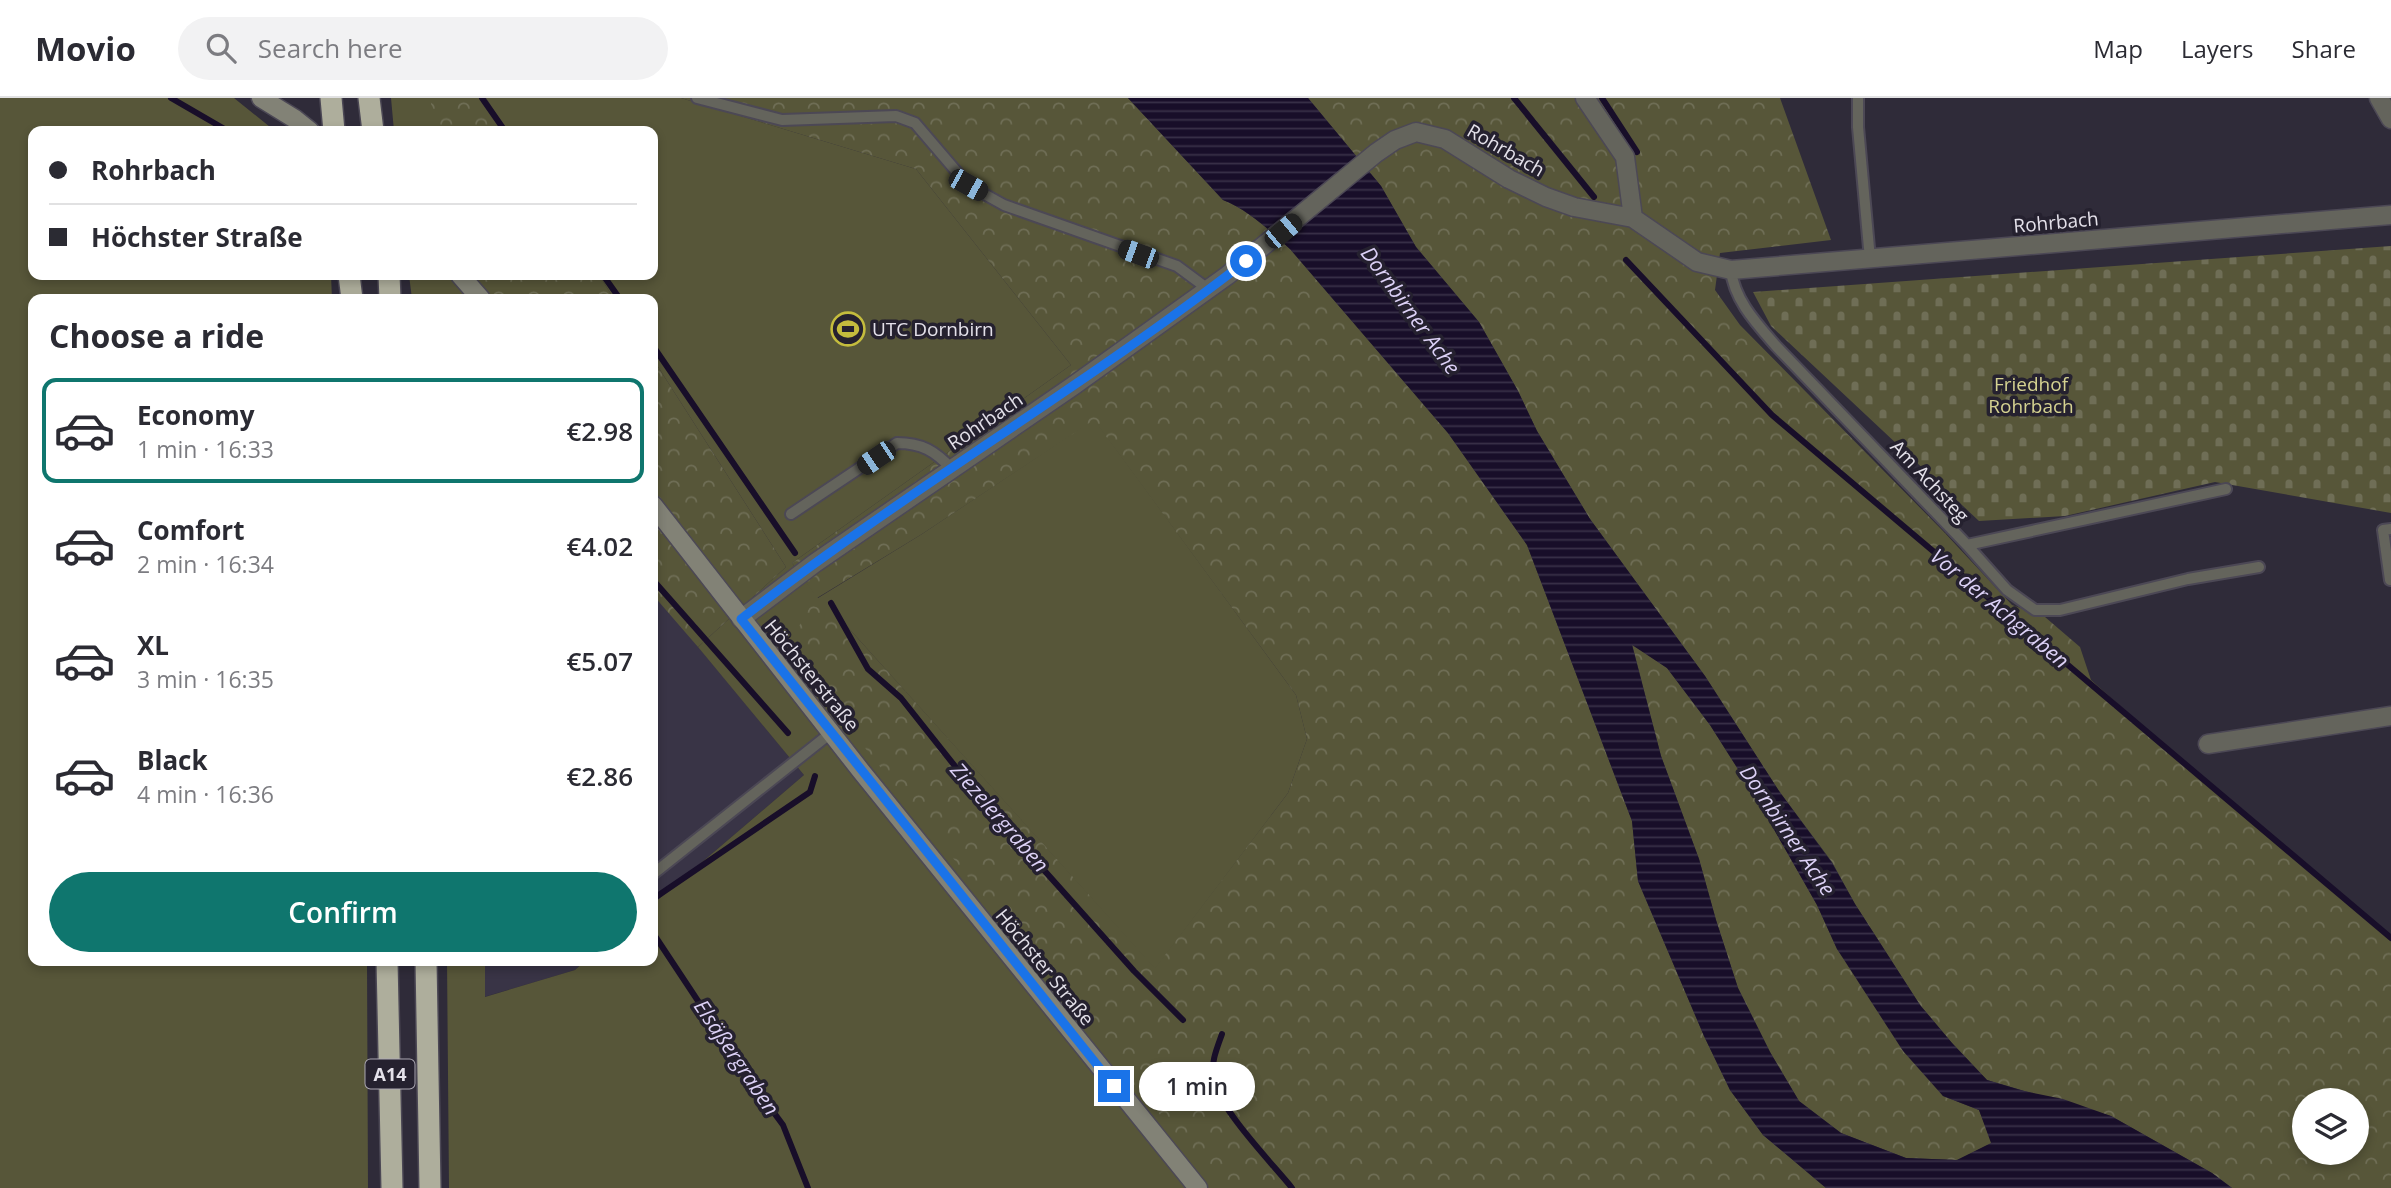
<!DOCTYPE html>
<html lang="en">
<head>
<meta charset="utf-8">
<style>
  :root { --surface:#fff; --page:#f2f2f3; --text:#2b2b33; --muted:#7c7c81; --line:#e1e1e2; --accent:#0f766e }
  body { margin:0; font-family:"Open Sans",sans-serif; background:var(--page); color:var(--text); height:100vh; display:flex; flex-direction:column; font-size:26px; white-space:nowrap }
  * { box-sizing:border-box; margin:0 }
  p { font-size:23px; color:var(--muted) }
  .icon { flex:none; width:38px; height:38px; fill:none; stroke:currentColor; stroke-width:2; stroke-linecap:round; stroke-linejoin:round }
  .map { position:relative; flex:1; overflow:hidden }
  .panel { position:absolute; left:28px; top:196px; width:630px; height:672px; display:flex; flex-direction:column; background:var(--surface); border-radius:14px; box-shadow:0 4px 10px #0003 }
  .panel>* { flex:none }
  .banner { position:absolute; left:28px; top:28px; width:630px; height:154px; border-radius:14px; box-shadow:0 4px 10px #0003; display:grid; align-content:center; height:154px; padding:0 21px; background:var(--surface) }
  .tools { position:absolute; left:2292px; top:990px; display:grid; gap:14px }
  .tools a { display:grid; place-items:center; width:77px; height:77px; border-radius:50%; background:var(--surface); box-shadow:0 4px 10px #0003; font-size:35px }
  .end { position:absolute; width:32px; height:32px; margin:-16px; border:9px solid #1a73e8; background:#fff; box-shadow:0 0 0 4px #fff }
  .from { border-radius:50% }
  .bubble { position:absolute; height:49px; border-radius:24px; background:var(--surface); box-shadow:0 4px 10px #0003; font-size:23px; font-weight:600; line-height:49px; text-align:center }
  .car { position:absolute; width:21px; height:42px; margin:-21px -10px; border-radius:9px; box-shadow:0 0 5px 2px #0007; background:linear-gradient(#222 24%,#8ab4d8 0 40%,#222 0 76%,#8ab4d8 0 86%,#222 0) }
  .banner b { display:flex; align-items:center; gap:24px; height:66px; font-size:26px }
  .banner b+b { border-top:2px solid var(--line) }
  .banner i { width:18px; height:18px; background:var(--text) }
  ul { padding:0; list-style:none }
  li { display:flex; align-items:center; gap:21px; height:105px; margin:0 14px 10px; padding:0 7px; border:4px solid transparent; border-radius:14px }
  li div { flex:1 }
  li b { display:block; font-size:26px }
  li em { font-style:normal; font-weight:600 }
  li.active { border-color:var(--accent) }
  li>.icon { width:63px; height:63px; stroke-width:1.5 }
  h2 { padding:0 21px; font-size:32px; line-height:84px }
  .button { display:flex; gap:14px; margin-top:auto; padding:14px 21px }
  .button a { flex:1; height:80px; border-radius:42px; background:var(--accent); color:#fff; font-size:28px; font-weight:600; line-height:80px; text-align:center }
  header { display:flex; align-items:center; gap:42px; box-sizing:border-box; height:98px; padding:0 35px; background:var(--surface); border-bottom:2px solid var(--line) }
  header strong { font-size:33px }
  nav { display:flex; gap:38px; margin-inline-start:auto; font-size:24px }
  .search { width:490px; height:63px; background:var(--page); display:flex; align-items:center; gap:18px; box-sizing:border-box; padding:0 24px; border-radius:38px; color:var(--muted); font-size:26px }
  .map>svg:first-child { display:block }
</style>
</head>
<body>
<header>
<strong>Movio</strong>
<div class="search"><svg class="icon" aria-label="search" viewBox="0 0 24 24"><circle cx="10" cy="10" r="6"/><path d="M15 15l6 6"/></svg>Search here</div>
<nav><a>Map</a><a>Layers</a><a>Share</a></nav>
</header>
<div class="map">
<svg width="2391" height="1090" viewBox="0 0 2391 1090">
  <defs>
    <pattern id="forest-crowns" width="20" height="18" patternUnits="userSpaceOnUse" patternTransform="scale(1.75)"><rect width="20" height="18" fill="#575639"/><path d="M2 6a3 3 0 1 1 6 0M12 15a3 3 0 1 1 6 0" fill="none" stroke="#6f6e56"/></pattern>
    <pattern id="cemetery-stones" width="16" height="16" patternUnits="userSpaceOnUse" patternTransform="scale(1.75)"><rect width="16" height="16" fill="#575639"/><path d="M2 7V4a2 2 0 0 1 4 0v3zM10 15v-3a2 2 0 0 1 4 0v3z" fill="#6f6e56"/></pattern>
    <pattern id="water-rules" width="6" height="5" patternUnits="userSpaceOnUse" patternTransform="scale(1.75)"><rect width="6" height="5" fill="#180e29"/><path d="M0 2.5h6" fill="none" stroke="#393148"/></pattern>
  </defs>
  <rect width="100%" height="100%" fill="#2f2b39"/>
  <path fill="#393446" d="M653 494 804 677 653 806Z
    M485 863H585L575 872 484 899Z"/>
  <path fill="#575639" d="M0 0H234L275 33H33V177H331L332 201H33V863H367L368 1090H0Z
    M391 0H431L437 33H394Z
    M486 0H681L916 71 1071 267 792 465 818 500 922 436 1094 321 1296 597 1307 641 1288 695 1155 871 835 515 1243 1090H449L447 863H485V899L575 872 585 863H653V806L804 677 698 549 786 469 653 261V201H614L599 177H653V33H507Z
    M409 177H476L475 201H412Z"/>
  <path fill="url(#forest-crowns)" fill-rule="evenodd" d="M430 0H486L507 33H436Z
    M681 0H1128L1223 102C1250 113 1269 132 1290 151L1448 335 1527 447 1632 723 1638 783 1704 938 1730 992 1763 1037 1826 1090H1223L1131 983 786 551 811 507 835 515 1155 870 1288 695 1307 641 1296 597 1094 322 922 436 817 500 792 465 1071 267 916 71Z
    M1308 0H1780L1831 142 1720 155 1715 192 1740 227 1943 433 2012 507 2045 519 2080 549 2091 582 2234 709 2391 838V1090H2232L2212 1075 2111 1018 1987 982 1952 945 1920 907 1855 806 1832 764 1779 693 1705 578 1590 421 1537 333 1518 293 1479 224 1416 149 1381 88ZM2305 1003H2357V1055H2305Z
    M476 177H599L614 201H475Z
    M653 261 786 469 698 549 653 497Z
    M1632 546 1667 570 1710 627 1755 698 1817 807 1837 851 1943 998 1979 1012 1992 1045 1957 1062 1906 1060 1841 1035 1799 1003 1770 954 1738 890 1716 822 1699 761 1661 658Z"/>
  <path fill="url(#cemetery-stones)" d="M2391 148V415L2215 384 2065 418 1979 423 1771 228 1753 194Z"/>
  <path fill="url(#water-rules)" fill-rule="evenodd" d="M1128 0H1308L1381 88 1416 149 1479 224 1518 293 1537 333 1590 421 1705 578 1779 693 1832 765 1855 806 1920 907 1952 945 1987 982 2024 993 2063 1001 2111 1018 2212 1075 2232 1090H1826L1763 1037 1730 992 1704 938 1638 783 1632 723 1527 447 1448 335 1290 151C1269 132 1250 113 1223 102ZM1632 547 1667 570 1710 627 1755 698 1817 807 1837 851 1903 953 1943 998 1979 1012 1991 1045 1957 1062 1906 1060 1841 1035 1799 1003 1770 954 1738 890 1716 822 1699 761 1661 658Z"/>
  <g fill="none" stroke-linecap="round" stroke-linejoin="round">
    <path stroke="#180e29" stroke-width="6" d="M171 0 228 33
      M482 0 505 33
      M1514 0 1594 99
      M1602 0 1637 54
      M1626 162 1772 317 2391 840
      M603 177 620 201
      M653 248 795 455
      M653 482 788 635
      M831 505 868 571 901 600 985 706 1134 873 1183 922
      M653 801 810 694 815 678
      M653 835 755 989 783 1027 808 1090
      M1222 936C1217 950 1211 964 1213 979 1217 1009 1272 1065 1292 1090"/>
    <defs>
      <path id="lane" d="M697 0 782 22 896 18 915 25 968 87 1004 107 1177 168 1208 191
        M1858 0V29L1870 161
        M1731 172C1734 202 1757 226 1776 248L1967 447 2226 391
        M791 416 897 345C922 345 935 353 952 371
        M1967 447 2007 492 2035 512H2060L2188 481 2259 469
        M2390 482 2383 432 2391 431
        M653 776 832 634"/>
      <path id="street" d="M1585 0 1625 59 1633 120
        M2379 0 2391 21
        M741 521 815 465 1073 288 1228 177 1376 55 1395 42 1416 34 1445 41 1509 81 1546 99 1574 109 1633 120 1697 164 1731 172 2391 117
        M2208 646 2391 618"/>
      <path id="secondary" d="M261 0 295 21 310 33
        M460 177 481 201
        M653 407 861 673 1198 1090"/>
      <path id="highway" d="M331 0 334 33
        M369 0 373 33
        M349 177 352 201
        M389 177 390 201
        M387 863 392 1090
        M426 863 430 1090"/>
    </defs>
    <use href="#lane" stroke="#4c4855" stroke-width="14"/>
    <use href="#street" stroke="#4c4855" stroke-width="21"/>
    <use href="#secondary" stroke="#4c4855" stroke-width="21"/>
    <use href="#highway" stroke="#4c4855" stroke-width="24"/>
    <use href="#lane" stroke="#64645c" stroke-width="10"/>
    <use href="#street" stroke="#64645c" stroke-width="18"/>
    <use href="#secondary" stroke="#828276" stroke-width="18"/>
    <use href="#highway" stroke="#aeae9c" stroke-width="21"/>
  </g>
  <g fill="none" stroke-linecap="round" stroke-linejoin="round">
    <path stroke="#1a73e8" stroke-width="9" d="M1114 988 741 521C903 394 1083 290 1246 163"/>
  </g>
  <defs>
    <symbol id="stadium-ring" viewBox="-11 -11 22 22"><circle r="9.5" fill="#25212f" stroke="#c4bc3d" stroke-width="1.5"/><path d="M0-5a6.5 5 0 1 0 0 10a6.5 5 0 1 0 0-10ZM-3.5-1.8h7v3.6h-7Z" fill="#c4bc3d"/></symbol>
  </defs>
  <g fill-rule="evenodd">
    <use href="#stadium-ring" x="829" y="212" width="38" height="38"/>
  </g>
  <g text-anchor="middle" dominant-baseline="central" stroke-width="7" stroke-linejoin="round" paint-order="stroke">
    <rect fill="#25212f" stroke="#aba7b2" stroke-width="2" x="365.5" y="961.5" width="49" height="29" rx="5"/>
    <g font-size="18" font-weight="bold" fill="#e4e1ea">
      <text x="390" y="976">A14</text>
    </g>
    <g font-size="19" fill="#e4e1ea" stroke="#25212f">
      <text transform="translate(1506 52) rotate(30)">Rohrbach</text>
      <text transform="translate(2056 124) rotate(-5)">Rohrbach</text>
      <text transform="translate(985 323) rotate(-34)">Rohrbach</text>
      <text transform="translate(1930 383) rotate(47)">Am Achsteg</text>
      <text transform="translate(812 577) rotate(51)">Höchsterstraße</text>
      <text transform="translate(1045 869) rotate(51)">Höchster Straße</text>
    </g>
    <g font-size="19" fill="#e4e1ea" stroke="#25212f" text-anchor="start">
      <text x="872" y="231">UTC Dornbirn</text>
    </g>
    <g font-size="19" fill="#d5d291" stroke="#25212f">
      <text x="2031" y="286">Friedhof<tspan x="2031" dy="22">Rohrbach</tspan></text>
    </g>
    <g font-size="21" font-style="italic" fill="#dcd1f6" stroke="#25212f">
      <text transform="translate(1411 212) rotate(54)">Dornbirner Ache</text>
      <text transform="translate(2000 510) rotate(40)">Vor der Achgraben</text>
      <text transform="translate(1000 719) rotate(49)">Ziezelergraben</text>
      <text transform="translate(1788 732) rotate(56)">Dornbirner Ache</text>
      <text transform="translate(737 959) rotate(56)">Elsäßergraben</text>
    </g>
  </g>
</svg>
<div class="tools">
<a><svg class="icon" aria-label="layers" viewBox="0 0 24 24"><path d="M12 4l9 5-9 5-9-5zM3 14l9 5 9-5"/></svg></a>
</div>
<i class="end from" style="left:1246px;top:163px"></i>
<i class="end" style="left:1114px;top:988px"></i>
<div class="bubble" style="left:1139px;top:964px;width:116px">1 min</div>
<i class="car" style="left:968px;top:87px;rotate:119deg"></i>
<i class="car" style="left:1283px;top:133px;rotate:50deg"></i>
<i class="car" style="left:1138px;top:156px;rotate:290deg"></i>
<i class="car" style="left:876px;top:360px;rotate:236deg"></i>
<div class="banner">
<b><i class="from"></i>Rohrbach</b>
<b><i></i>Höchster Straße</b>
</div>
<section class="panel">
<h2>Choose a ride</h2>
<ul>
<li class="active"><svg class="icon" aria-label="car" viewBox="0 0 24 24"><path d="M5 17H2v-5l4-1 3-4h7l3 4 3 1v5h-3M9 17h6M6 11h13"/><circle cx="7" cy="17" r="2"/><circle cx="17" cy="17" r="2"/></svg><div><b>Economy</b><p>1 min · 16:33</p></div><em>€2.98</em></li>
<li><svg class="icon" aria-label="car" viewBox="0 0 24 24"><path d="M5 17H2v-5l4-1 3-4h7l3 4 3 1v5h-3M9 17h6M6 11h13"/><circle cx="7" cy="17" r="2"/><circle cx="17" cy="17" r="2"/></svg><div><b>Comfort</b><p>2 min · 16:34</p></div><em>€4.02</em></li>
<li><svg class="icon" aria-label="car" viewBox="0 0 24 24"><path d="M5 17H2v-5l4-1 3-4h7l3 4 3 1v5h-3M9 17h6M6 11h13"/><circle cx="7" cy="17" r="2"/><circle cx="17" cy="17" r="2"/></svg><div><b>XL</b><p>3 min · 16:35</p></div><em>€5.07</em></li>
<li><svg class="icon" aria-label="car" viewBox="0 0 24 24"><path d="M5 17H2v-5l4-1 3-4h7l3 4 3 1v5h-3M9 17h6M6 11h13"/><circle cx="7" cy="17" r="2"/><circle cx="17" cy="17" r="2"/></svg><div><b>Black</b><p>4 min · 16:36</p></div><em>€2.86</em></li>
</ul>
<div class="button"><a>Confirm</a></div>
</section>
</div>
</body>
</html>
